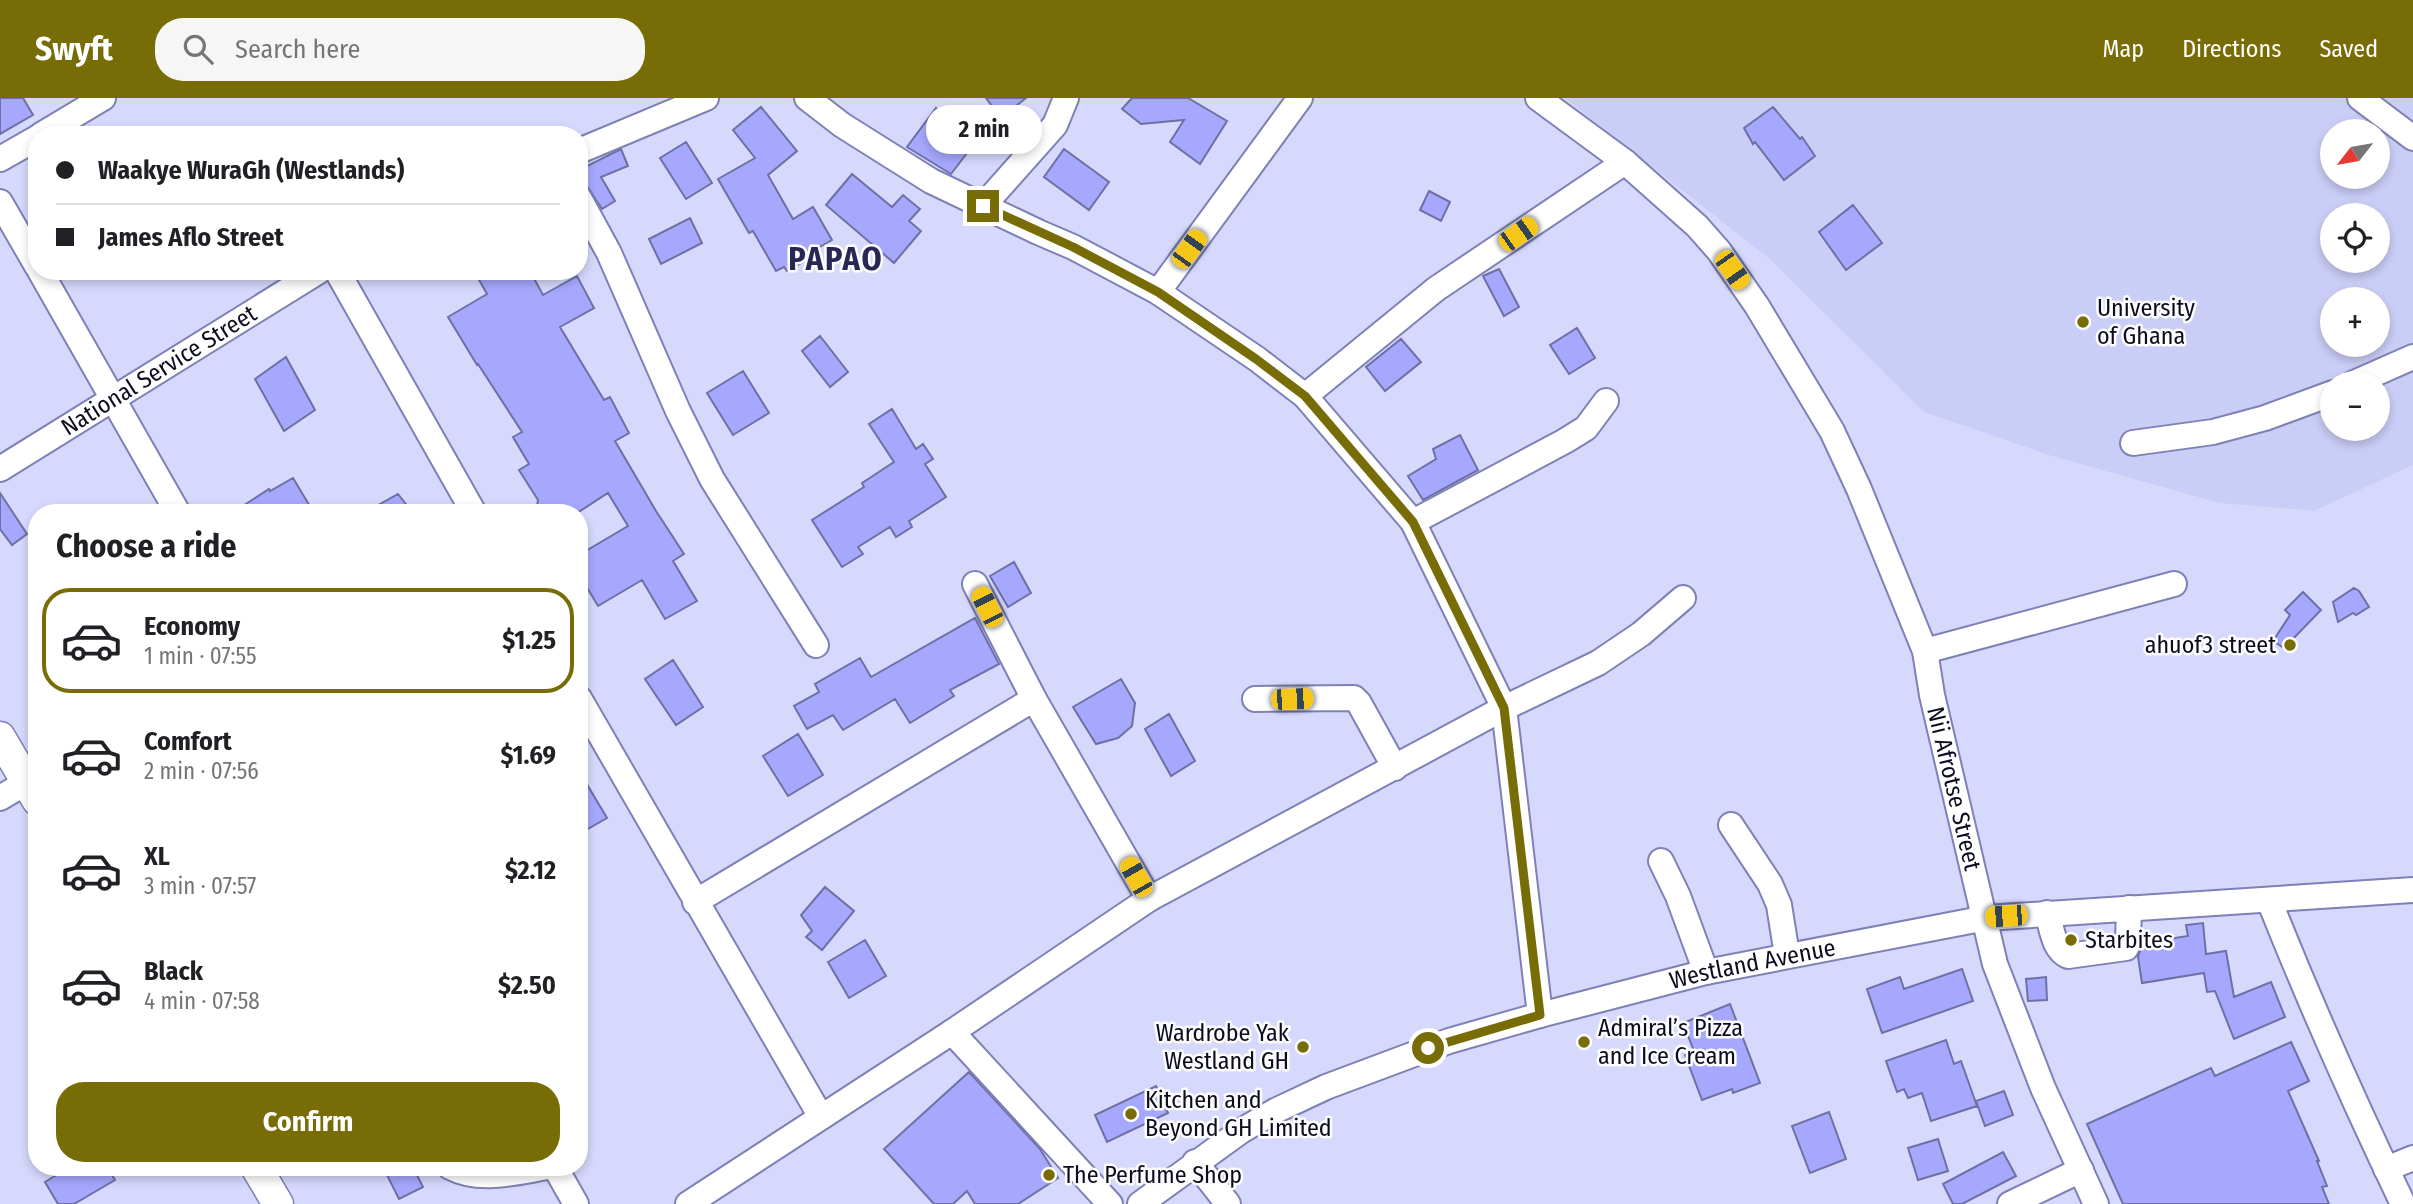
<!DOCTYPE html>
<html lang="en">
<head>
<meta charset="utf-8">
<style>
  :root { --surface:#fff; --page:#f6f6f6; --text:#202124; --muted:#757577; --line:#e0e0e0; --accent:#786c06 }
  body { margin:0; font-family:"Fira Sans Condensed",sans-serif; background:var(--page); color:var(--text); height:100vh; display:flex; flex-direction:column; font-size:26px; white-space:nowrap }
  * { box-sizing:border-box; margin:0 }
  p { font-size:23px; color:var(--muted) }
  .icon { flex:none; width:38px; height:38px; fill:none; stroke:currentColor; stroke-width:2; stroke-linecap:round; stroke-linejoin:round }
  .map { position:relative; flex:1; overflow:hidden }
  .side { position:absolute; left:28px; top:406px; width:560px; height:672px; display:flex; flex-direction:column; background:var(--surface); border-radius:28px; box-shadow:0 4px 10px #0003 }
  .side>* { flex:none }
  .guide { position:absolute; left:28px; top:28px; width:560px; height:154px; border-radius:28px; box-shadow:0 4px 10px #0003; display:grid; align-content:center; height:154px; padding:0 28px; background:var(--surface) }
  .needle { width:46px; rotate:239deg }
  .fabs { position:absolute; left:2320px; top:21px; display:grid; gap:14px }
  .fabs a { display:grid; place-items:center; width:70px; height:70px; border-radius:50%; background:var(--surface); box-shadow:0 4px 10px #0003; font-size:35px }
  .end { position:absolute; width:32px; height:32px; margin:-16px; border:9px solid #786c06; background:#fff; box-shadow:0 0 0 4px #fff }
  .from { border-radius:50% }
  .bubble { position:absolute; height:49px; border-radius:24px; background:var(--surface); box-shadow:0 4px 10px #0003; font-size:23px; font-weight:700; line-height:49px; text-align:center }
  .car { position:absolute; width:21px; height:42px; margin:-21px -10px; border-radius:9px; box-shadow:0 0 5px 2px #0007; background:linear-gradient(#f5c518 24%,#345 0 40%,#f5c518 0 76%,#345 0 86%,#f5c518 0) }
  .guide b { display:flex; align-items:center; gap:24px; height:66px; font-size:26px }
  .guide b+b { border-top:2px solid var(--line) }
  .guide i { width:18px; height:18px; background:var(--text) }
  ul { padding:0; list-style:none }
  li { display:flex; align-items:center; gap:21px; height:105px; margin:0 14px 10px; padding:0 14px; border:4px solid transparent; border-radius:28px }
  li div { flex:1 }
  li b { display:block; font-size:26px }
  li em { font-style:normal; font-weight:700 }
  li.current { border-color:var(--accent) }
  li>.icon { width:63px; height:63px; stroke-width:1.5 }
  h2 { padding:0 28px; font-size:32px; line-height:84px }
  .cta { display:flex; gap:14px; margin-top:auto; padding:14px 28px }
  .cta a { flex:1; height:80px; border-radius:28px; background:var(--accent); color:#fff; font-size:28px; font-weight:700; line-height:80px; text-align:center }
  header { display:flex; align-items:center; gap:42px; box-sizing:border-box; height:98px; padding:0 35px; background:var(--accent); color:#fff }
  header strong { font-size:33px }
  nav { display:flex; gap:38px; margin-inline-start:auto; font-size:24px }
  .search { width:490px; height:63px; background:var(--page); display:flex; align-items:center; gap:18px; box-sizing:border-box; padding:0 24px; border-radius:28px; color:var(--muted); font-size:26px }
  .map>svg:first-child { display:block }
</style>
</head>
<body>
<header>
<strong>Swyft</strong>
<div class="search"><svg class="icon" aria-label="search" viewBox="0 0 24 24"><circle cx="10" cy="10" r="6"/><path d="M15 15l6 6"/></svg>Search here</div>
<nav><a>Map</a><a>Directions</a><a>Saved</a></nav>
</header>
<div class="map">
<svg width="2413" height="1106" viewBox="0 0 2413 1106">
  <rect width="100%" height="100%" fill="#d6d9fc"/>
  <path fill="#cacdf5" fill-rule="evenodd" d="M1565 0H2413V367L2314 413 2220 405 2052 358 1924 314 1771 162ZM2333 33H2378V79H2333ZM2333 117H2378V163H2333ZM2333 201H2378V247H2333ZM2333 285H2378V331H2333Z"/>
  <path fill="#a5a8fd" stroke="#6e70a5" stroke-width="2" d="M0 0H23L33 17 0 36Z
    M986 0H1026L1001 20Z
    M1132 0H1188L1227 23 1200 66 1170 44 1184 22 1141 26 1122 11Z
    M761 9 797 53 768 77 793 121 813 109 832 142 809 155 812 159 787 173 784 169 776 173 753 133 749 135 718 81 755 60 733 32Z
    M1773 9 1800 41 1802 39 1815 58 1784 82 1755 44 1753 46 1744 30Z
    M936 10 977 42 951 76 907 49Z
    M686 44 712 85 686 101 660 60Z
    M621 51 628 68 601 79 615 103 602 111 579 76V72Z
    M1064 51 1109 84 1089 112 1044 79Z
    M852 76 892 109 903 97 920 111 909 123 921 133 894 165 826 107Z
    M1429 93 1450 104 1441 123 1420 112Z
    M1853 107 1882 145 1846 172 1819 134Z
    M690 120 702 145 661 166 649 141Z
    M1499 171 1519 209 1504 218 1483 178Z
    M474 173H530L543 197 577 178 594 210 560 229 604 302 610 299 629 335 615 343 656 413 684 456 673 463 697 503 665 521 642 482 598 508 579 476V457L628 428 608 395 577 415H536L538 402 519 372 529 366 513 339 522 334 478 266 477 267 448 219 487 196Z
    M1577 230 1595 260 1569 276 1550 247Z
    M820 238 848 274 830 289 802 253Z
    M1401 241 1421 264 1385 293 1366 269Z
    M286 259 315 312 284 333 255 281Z
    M743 273 769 315 733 337 707 295Z
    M892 311 916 351 923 346 933 361 925 366 946 399 909 423 912 429 896 439 890 429 858 449 863 456 842 469 812 422 864 389 862 385 894 364 869 326Z
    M1460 337 1478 372 1423 402 1408 378 1436 361 1433 351Z
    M293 380 314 415H232L269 391 270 393Z
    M0 395 27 436 12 447 0 431Z
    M398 396 413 415H364Z
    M1014 464 1031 495 1008 509 990 478Z
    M2354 490 2359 493 2369 509 2356 517 2353 515 2338 524 2333 504Z
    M2303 494 2321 512 2284 550 2273 543 2290 517 2285 512Z
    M975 520 999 566 950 592 954 598 910 625 895 601 843 632 833 617 807 631 794 608 819 594 815 586 860 560 871 579Z
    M673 562 703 609 676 627 645 581Z
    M1121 581 1135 605 1132 628 1118 640 1096 646 1073 609Z
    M1169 616 1195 663 1171 678 1145 631Z
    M798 636 823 677 788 698 763 658Z
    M579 673 607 720 579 736Z
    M825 789 854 813 822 852 806 839 812 833 801 817Z
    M2203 825 2206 856 2226 853 2234 899 2271 884 2285 919 2234 941 2215 893 2207 894 2204 875 2142 885 2138 859 2143 845 2188 838 2186 827Z
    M865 842 886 878 849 900 828 864Z
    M1962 871 1973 903 1882 935 1867 891 1900 879 1904 891Z
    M2046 879 2047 902 2028 903 2026 881Z
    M1730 906 1760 985 1733 995 1732 991 1702 1002 1685 957 1694 953 1683 925Z
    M1946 942 1954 966 1961 963 1977 1008 1931 1023 1922 995 1908 1000 1904 991 1897 994 1886 963Z
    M2291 944 2309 983 2288 993 2319 1063H2317L2327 1088 2322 1089 2329 1106H2123L2087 1026 2211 970 2215 978Z
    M969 974 1040 1051 1058 1080 1018 1106H975L967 1093 953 1106H934L884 1051Z
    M1156 988 1168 1015 1107 1044 1095 1017Z
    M2004 993 2013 1017 1985 1028 1976 1003Z
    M1829 1014 1846 1061 1810 1075 1792 1028Z
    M1938 1041 1948 1073 1918 1082 1908 1050Z
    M2003 1054 2016 1078 1962 1106H1953L1943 1086Z
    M70 1069H107L115 1082 74 1106H58L45 1084Z
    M383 1069H413L423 1089 399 1101Z"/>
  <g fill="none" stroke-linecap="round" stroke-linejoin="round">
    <defs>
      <g id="minor">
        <path d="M807 0 842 27 931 83 1038 134 1073 149 1158 194 1257 261 1305 298 1413 424 1504 610 1540 917"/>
        <path id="s1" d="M1538 0 1625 64 1697 128 1719 153 1757 208 1832 333 1859 391 1925 553 1932 597 1995 866 2043 990 2096 1106"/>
        <path d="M2360 0 2413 40"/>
        <path d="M41 37 103 0"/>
        <path d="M579 53 706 0"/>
        <path d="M0 61 37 40"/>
        <path d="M579 100 609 155 678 313 712 381 816 547"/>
        <path d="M0 104 37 168"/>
        <path d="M983 108 1055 27 1066 0"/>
        <path d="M40 173 178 415"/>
        <path d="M337 173 474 415"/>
        <path d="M1158 194 1300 0"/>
        <path d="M2354 285 2413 259"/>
        <path d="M1305 298 1436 191 1625 64"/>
        <path d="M2133 345 2213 334 2265 320 2333 295"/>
        <path id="s2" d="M0 371 319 173"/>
        <path d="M1413 424 1565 343 1586 330 1606 303"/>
        <path d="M975 486 1034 601 1149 801"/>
        <path d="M1925 553 2174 486"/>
        <path d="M579 600 821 1019"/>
        <path d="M1255 601 1354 600 1359 605 1395 670"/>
        <path d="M0 700 27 684"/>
        <path d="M1731 727 1770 786 1779 807 1787 857"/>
        <path d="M1661 763 1678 798 1706 874"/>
        <path d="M2269 802C2310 905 2355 1006 2403 1106"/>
        <path d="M695 804 1034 601"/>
        <path d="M2047 815C2052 830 2053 851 2068 858L2126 850 2128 845 2129 810"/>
        <path d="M952 934 1110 1106"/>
        <path d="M1195 1064 1228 1106"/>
        <path d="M450 1069C480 1085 516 1074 548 1069"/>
        <path d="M555 1069 576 1106"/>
        <path d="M2386 1071 2413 1060"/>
        <path d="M688 1106 952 934 1149 801 1504 610 1598 565 1641 536 1683 500"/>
        <path id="s3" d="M1140 1106 1241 1033 1275 1013 1326 989 1449 943 1540 917 1706 874 1986 820 2413 792"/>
        <path d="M2010 1106 2081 1072"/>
      </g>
      <path id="major" d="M0 639 37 702
        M256 1069 278 1106"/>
    </defs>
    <use href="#minor" stroke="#7e80b6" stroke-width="28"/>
    <use href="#major" stroke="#7e80b6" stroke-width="33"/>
    <use href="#minor" stroke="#fff" stroke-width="24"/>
    <use href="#major" stroke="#fff" stroke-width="30"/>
  </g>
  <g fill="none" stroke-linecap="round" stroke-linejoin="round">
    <path stroke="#786c06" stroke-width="9" d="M983 108 1073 149 1158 194 1256 261 1305 298 1413 424 1504 610 1540 917 1428 950"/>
  </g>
  <g fill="#786c06" stroke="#fdfdfd" stroke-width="2.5">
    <circle cx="2083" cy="224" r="7"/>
    <circle cx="2290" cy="547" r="7"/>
    <circle cx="2071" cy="842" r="7"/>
    <circle cx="1584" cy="944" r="7"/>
    <circle cx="1303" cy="949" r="7"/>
    <circle cx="1131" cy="1016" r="7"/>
    <circle cx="1049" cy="1077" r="7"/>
  </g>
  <g text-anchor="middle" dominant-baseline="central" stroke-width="5" stroke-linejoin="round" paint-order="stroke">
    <g font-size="24" fill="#0c0c20" stroke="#fdfdfd" text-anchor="start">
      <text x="2097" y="210">University<tspan x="2097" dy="28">of Ghana</tspan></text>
      <text x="2276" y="547" text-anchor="end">ahuof3 street</text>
      <text x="2085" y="842">Starbites</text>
      <text x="1598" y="930">Admiral’s Pizza<tspan x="1598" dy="28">and Ice Cream</tspan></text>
      <text x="1289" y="935" text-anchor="end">Wardrobe Yak<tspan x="1289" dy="28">Westland GH</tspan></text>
      <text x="1145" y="1002">Kitchen and<tspan x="1145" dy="28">Beyond GH Limited</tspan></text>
      <text x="1063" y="1077">The Perfume Shop</text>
    </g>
    <g font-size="24" fill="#0c0c20" stroke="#fdfdfd">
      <text stroke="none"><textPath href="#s2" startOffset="187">National Service Street</textPath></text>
      <text stroke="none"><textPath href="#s1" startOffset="830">Nii Afrotse Street</textPath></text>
      <text stroke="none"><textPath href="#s3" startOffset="665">Westland Avenue</textPath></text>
    </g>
    <g font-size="32" font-weight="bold" letter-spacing="2" fill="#282655" stroke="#fdfdfd">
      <text x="836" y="161">PAPAO</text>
    </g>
  </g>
</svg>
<div class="fabs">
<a><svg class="needle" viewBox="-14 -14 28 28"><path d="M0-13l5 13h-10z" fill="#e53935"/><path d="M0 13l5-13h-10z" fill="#757577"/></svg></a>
<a><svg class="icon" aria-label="locate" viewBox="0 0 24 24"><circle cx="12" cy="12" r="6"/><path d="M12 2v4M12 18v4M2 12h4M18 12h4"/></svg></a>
<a>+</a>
<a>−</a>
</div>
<i class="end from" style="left:1428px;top:950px"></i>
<i class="end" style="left:983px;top:108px"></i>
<div class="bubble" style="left:926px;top:7px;width:116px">2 min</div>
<i class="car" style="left:1518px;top:136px;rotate:55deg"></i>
<i class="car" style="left:1189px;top:151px;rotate:36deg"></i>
<i class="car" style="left:1732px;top:172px;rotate:145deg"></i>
<i class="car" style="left:987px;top:509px;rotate:333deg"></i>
<i class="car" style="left:1292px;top:601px;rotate:88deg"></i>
<i class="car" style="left:1136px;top:779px;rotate:330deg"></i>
<i class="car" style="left:2006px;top:818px;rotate:266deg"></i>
<div class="guide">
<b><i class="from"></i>Waakye WuraGh (Westlands)</b>
<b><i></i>James Aflo Street</b>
</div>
<section class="side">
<h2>Choose a ride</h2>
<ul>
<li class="current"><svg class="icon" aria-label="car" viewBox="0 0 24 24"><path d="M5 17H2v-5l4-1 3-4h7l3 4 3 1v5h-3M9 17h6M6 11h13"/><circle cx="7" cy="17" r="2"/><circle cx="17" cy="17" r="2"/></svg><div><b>Economy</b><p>1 min · 07:55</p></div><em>$1.25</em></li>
<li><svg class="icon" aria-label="car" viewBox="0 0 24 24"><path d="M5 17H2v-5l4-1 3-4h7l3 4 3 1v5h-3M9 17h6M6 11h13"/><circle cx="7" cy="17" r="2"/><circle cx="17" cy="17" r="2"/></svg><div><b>Comfort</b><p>2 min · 07:56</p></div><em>$1.69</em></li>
<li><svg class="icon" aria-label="car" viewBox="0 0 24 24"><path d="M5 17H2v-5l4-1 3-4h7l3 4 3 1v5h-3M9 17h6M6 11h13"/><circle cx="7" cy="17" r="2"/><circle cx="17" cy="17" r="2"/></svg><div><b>XL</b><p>3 min · 07:57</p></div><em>$2.12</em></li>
<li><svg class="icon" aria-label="car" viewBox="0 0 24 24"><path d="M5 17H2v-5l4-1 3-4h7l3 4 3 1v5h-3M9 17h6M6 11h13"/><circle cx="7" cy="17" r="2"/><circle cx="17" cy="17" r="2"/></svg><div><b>Black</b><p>4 min · 07:58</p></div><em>$2.50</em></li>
</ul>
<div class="cta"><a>Confirm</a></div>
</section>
</div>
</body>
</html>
